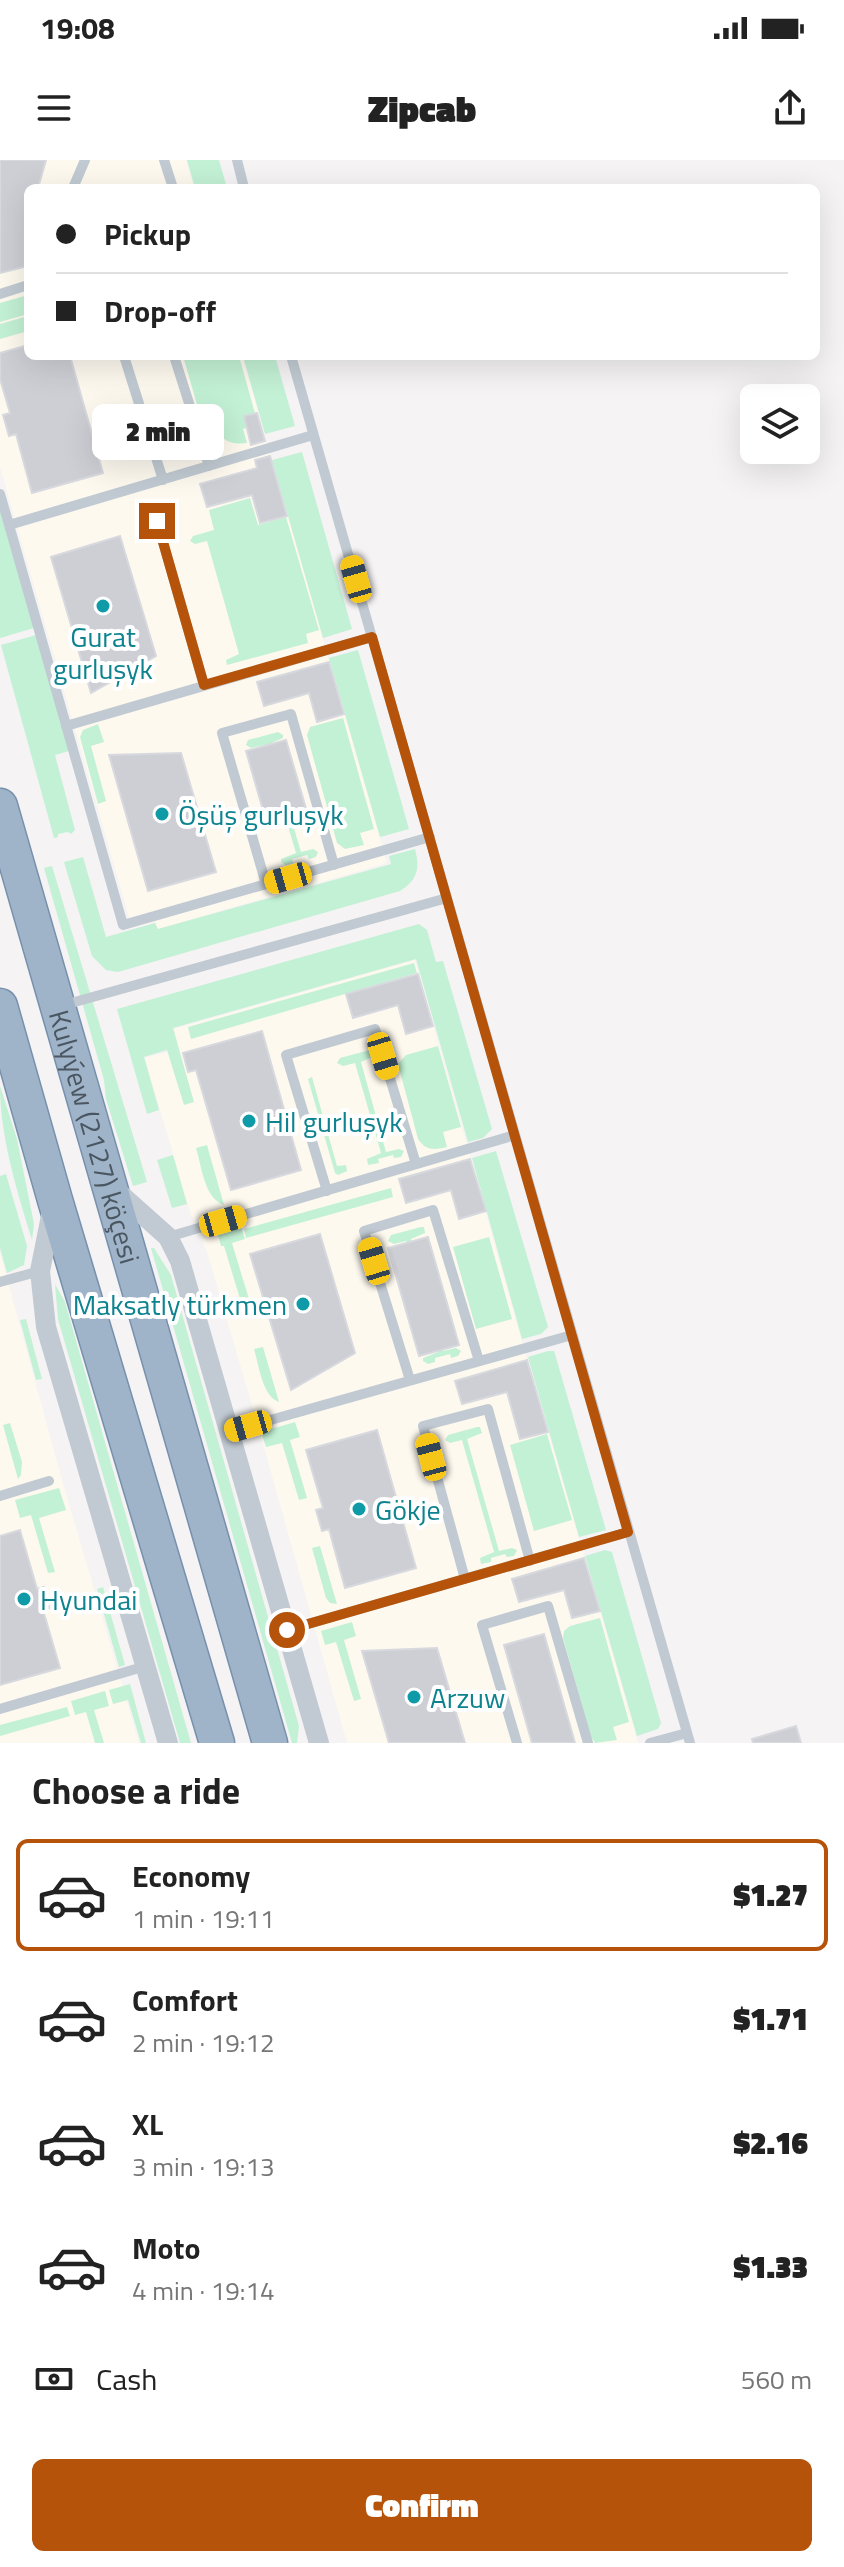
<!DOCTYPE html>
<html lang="en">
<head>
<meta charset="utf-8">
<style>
  :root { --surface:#fff; --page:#f6f6f6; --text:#222; --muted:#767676; --line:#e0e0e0; --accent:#b45309 }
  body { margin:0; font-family:"Titillium Web",sans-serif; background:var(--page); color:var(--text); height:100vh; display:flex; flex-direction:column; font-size:30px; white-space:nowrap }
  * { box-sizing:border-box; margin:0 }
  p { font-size:26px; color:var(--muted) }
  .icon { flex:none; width:44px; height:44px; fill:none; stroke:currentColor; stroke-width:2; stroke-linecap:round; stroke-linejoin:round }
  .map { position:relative; height:1583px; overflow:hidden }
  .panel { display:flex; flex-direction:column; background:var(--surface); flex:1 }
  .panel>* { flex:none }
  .banner { position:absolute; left:24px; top:24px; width:796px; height:176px; border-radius:12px; box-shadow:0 8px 32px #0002; display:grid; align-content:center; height:176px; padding:0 32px; background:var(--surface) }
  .fabs { position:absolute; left:740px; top:224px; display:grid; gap:16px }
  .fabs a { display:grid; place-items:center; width:80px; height:80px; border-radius:12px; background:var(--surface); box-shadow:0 8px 32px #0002; font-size:40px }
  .end { position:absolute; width:36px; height:36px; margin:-18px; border:10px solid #b45309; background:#fff; box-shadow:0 0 0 4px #fff }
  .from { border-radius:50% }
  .bubble { position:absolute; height:56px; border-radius:12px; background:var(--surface); box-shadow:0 8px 32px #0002; font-size:26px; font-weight:800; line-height:56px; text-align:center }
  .car { position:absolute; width:24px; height:48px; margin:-24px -12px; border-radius:10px; box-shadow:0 0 6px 2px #0007; background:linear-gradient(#f5c518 24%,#345 0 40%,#f5c518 0 76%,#345 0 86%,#f5c518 0) }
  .banner b { display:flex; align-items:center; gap:28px; height:76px; font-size:30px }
  .banner b+b { border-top:2px solid var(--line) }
  .banner i { width:20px; height:20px; background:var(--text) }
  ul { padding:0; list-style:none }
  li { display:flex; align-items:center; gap:24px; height:112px; margin:0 16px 12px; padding:0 16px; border:4px solid transparent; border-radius:12px }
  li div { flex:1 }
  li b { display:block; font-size:30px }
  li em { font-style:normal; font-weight:800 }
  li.current { border-color:var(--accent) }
  li>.icon { width:72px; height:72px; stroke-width:1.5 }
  h2 { padding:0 32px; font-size:36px; line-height:96px }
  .pay { display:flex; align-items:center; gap:20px; height:88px; padding:0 32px; font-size:30px }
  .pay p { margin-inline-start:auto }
  .button { display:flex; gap:16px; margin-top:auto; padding:16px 32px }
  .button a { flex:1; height:92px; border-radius:12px; background:var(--accent); color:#fff; font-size:32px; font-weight:800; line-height:92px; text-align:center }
  .status { display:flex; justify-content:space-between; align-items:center; height:56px; padding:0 40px; background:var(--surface); direction:ltr }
  .status svg { height:22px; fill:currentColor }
  header { display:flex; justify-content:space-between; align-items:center; height:104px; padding:0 32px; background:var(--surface); font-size:36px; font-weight:800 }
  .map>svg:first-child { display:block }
</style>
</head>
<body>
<div class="status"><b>19:08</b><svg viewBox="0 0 49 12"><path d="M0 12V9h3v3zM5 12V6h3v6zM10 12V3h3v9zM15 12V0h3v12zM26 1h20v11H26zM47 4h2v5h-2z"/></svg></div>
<header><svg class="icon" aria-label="menu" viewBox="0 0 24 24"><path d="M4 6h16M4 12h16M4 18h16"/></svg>Zipcab<svg class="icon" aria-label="share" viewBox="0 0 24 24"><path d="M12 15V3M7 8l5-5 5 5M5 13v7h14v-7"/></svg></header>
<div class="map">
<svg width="844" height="1583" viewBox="0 0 844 1583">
  <rect width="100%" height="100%" fill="#f5f3f3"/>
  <path fill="#fdf9ef" d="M0 0H186L194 28H28V196H242L387 703 157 769 155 762 132 768 0 307Z
    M415 800 521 1178 638 1583H347L254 1252 207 1092 191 1055 145 898 179 889 174 869Z
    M0 1093 60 1313 139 1583H0Z"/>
  <path fill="#c3f1d5" d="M187 0H219L227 28H195Z
    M28 135V154L0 162V143Z
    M28 156V171L0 179V164Z
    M183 196H239L258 264 243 269 247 283C231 285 220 281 216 265L204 269Z
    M243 196H275L295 266 265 274Z
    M302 292 352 469 323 478 272 300Z
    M250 338 258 365 286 357 319 470 306 474 308 483 227 505 226 500 239 494 207 381 195 384 190 381 193 376 214 370 209 350Z
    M0 351 34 468 0 478Z
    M36 475 69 591 55 595 75 670 71 674 68 672 58 674V677L54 678 1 485Z
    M358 490 409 669 380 677 329 498Z
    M343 558 374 669 360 673 364 685 345 689 337 683 307 575 310 567Z
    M98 564 104 582 91 586 106 641 98 644 80 577 83 570Z
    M278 572 283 575V578L269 584 301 692 313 689 318 692 316 697 309 699 307 695 292 699 293 703 286 705 281 702V699L296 693 264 585 251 588 246 585 248 580Z
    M415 689C420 708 418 720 400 731L118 812 106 810 92 796 64 702 83 697 106 777 155 763 158 769 391 704 389 696Z
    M52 706 147 1022 133 1026 106 939 104 920 44 708Z
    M419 764 427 770 436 802 443 801 492 969 483 978 468 982 416 799 173 868 194 942 184 945 167 890 144 897 159 950 147 954 117 849Z
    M414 803 417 813 191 879 188 867Z
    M438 886 461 967 443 972 447 987C434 990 426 991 418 979L398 904 406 895Z
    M370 890 375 893 374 896 361 902 386 992 399 989 404 991 401 997 394 998 393 995 378 999 379 1003 368 1005 367 999 381 993 355 903 343 906 337 903 340 898Z
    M312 917 337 1006 346 1005 347 1011 338 1015 335 1013 308 919Z
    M0 926 17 979 34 1064 32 1080C17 1031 0 977 0 926Z
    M207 985 224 1045C204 1038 202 1007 196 988Z
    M496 991 548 1167 541 1174 522 1179 472 998Z
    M173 995 187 1044 172 1048 157 1000Z
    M6 1014 27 1086 24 1105 7 1113 0 1088V1016Z
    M391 1028 393 1037 246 1078 244 1069Z
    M240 1064 245 1079 232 1083 249 1139 241 1142 224 1086H221L217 1071Z
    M421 1067H424L425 1073 411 1079 443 1191 456 1188 461 1191 458 1196 451 1198 450 1194 435 1198V1202L428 1204 423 1201V1198L438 1192 406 1081 394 1084 388 1081 391 1075Z
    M489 1077 512 1159 476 1169 453 1087Z
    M151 1088H154L171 1115 299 1566 297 1583H292Z
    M55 1124 65 1142 191 1583H180L58 1159Z
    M26 1159 42 1219 36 1220 20 1160Z
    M263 1187 279 1242C262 1236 259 1205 254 1189Z
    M548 1191H554L555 1194 606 1370 579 1377 528 1197Z
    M295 1262 300 1277 290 1280 307 1338 299 1340 282 1283 266 1287 261 1272Z
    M10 1263 22 1302 21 1315 18 1319 3 1265Z
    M477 1267H480L482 1273 467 1279 499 1391 512 1388 517 1390 514 1396 507 1397 505 1394 491 1398V1402L481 1404 480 1398 494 1392 462 1280 450 1283 445 1280 448 1275Z
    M547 1274 572 1360 534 1371 510 1285Z
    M59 1328 66 1350 39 1358 55 1412 48 1413 31 1355 20 1358 15 1340Z
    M320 1386 337 1444 330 1443 326 1438 312 1388Z
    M605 1390 612 1392 661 1563 658 1569 637 1576 585 1396Z
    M103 1427 125 1505 119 1507 97 1429Z
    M600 1458 629 1562 613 1567 617 1580 595 1583 591 1577 563 1478 564 1471 570 1466Z
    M352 1462 356 1476 344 1480 361 1539 354 1541 336 1482 325 1485 321 1471Z
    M130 1524 146 1583H141L128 1540 113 1544 109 1530Z
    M105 1531 109 1546 94 1550 104 1583H95L86 1552 75 1555 71 1541Z
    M67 1547 70 1556 0 1576V1565Z"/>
  <path fill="#cdcfd5" stroke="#d7d9de" stroke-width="2" d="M0 0H46L38 28H28V106L0 113Z
    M28 185V196H70L103 313 32 333 16 274 9 276 3 255 10 253 0 219V193Z
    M257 253 265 281 251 285 244 256Z
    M270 296 287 356 260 363 252 335 207 347 200 324 257 308 255 300Z
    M120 376 156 496 91 533 51 397Z
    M329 502 344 554 317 562 309 533 264 546 257 522Z
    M286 580 307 652 267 664 246 591Z
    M181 593 216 712 148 731 109 595Z
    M418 814 433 866 406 874 398 845 353 858 346 834Z
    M262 871 301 1010 231 1030 196 910 188 912 183 893Z
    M470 999 486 1051 459 1059 451 1030 406 1043 399 1019Z
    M320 1074 355 1193 291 1230 250 1094Z
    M428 1077 459 1185 419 1196 388 1088Z
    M527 1200 548 1272 520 1279 507 1232 462 1244 455 1221Z
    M377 1270 416 1408 345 1428 329 1369 322 1371 316 1350 323 1348 306 1290Z
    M20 1370 37 1429 44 1427 50 1448 43 1450 60 1508 0 1525V1376Z
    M584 1398 600 1451 572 1458 564 1430 519 1442 512 1419Z
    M544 1474 575 1583H532L504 1485Z
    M437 1488 465 1583H389L362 1491Z
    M796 1566 801 1583H753L752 1579Z"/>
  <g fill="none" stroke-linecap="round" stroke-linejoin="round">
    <defs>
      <g id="trunk">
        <path id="s1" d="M0 646 270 1583"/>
        <path d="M0 846 55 1040 217 1583"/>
      </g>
    </defs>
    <use href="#trunk" stroke="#7690ad" stroke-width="37"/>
    <path stroke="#c1cad2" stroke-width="10" d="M164 0 173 28
      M237 0 244 28
      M73 28 85 0
      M0 134 28 125
      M124 196 163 320
      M174 196 209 306
      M291 196 690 1583
      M0 334 9 365 313 275
      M157 361 204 525
      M9 365 123 765 430 677
      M66 566 372 477
      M266 724 222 573 291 554 334 705
      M64 845 447 738
      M327 1031 286 895 375 869 416 1004
      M168 1077 515 975
      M0 1122 40 1111
      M410 1220 364 1071 433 1050 479 1201
      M228 1272 572 1175
      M0 1336 49 1321
      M465 1419 423 1266 488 1249 530 1401
      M287 1470 628 1372
      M0 1549 146 1506
      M517 1583 482 1465 548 1446 588 1583
      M650 1583 687 1573"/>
    <path stroke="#c1cad2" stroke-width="20" d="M112 1027 168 1077 180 1101 319 1583
      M52 1051 40 1111 46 1167 168 1583"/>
    <use href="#trunk" stroke="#9fb4c9" stroke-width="34"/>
  </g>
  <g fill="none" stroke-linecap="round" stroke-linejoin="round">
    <path stroke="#b45309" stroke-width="10" d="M157 361 204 525 372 477 628 1372 287 1470"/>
  </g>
  <g fill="#0f9aa8" stroke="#fff" stroke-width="3">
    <circle cx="103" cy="446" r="8"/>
    <circle cx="162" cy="654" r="8"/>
    <circle cx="249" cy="961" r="8"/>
    <circle cx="303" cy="1144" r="8"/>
    <circle cx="359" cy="1349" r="8"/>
    <circle cx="24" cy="1439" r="8"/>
    <circle cx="414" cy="1537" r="8"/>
  </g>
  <g text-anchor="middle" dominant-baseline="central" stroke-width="8" stroke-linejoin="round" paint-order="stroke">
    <g font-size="28" fill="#0d838f" stroke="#fff" text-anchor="start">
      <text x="103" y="476" text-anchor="middle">Gurat<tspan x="103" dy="32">gurluşyk</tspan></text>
      <text x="178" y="654">Öşüş gurluşyk</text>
      <text x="265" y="961">Hil gurluşyk</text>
      <text x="287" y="1144" text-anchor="end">Maksatly türkmen</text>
      <text x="375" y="1349">Gökje</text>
      <text x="40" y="1439">Hyundai</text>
      <text x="430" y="1537">Arzuw</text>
    </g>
    <g font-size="28" fill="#4a5661" stroke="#fff">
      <text stroke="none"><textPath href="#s1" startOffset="344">Kulyýew (2127) köçesi</textPath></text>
    </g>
  </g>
</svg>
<div class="fabs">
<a><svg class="icon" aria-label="layers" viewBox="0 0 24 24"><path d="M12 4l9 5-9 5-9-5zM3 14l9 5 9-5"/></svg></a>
</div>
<i class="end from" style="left:287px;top:1470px"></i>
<i class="end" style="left:157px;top:361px"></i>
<div class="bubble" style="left:92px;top:244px;width:132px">2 min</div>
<i class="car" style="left:356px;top:419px;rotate:344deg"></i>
<i class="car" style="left:288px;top:718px;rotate:254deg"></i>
<i class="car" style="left:383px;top:896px;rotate:163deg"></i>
<i class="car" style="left:223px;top:1061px;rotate:74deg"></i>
<i class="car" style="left:374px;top:1101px;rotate:343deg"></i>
<i class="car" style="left:248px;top:1266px;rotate:254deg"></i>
<i class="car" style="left:431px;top:1297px;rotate:345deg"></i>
<div class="banner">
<b><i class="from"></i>Pickup</b>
<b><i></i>Drop-off</b>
</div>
</div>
<section class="panel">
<h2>Choose a ride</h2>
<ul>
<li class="current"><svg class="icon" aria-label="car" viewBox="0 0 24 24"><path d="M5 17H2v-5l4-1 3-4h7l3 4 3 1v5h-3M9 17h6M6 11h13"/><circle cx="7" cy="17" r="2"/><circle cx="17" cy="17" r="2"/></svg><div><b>Economy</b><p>1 min · 19:11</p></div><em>$1.27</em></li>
<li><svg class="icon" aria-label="car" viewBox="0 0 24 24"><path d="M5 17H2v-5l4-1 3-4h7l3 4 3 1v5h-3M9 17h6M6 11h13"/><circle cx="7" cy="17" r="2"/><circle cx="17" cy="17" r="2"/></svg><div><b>Comfort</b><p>2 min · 19:12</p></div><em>$1.71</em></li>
<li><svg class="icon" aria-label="car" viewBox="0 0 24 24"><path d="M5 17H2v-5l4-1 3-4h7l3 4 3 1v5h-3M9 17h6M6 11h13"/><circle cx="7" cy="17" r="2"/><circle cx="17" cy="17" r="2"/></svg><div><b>XL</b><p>3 min · 19:13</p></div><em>$2.16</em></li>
<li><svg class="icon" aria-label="car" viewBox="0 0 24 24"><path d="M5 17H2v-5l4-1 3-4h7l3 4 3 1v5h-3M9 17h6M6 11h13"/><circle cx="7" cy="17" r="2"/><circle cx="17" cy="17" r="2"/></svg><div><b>Moto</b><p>4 min · 19:14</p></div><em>$1.33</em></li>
</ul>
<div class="pay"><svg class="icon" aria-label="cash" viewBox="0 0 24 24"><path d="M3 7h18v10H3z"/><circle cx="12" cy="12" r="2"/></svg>Cash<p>560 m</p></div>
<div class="button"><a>Confirm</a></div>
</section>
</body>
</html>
